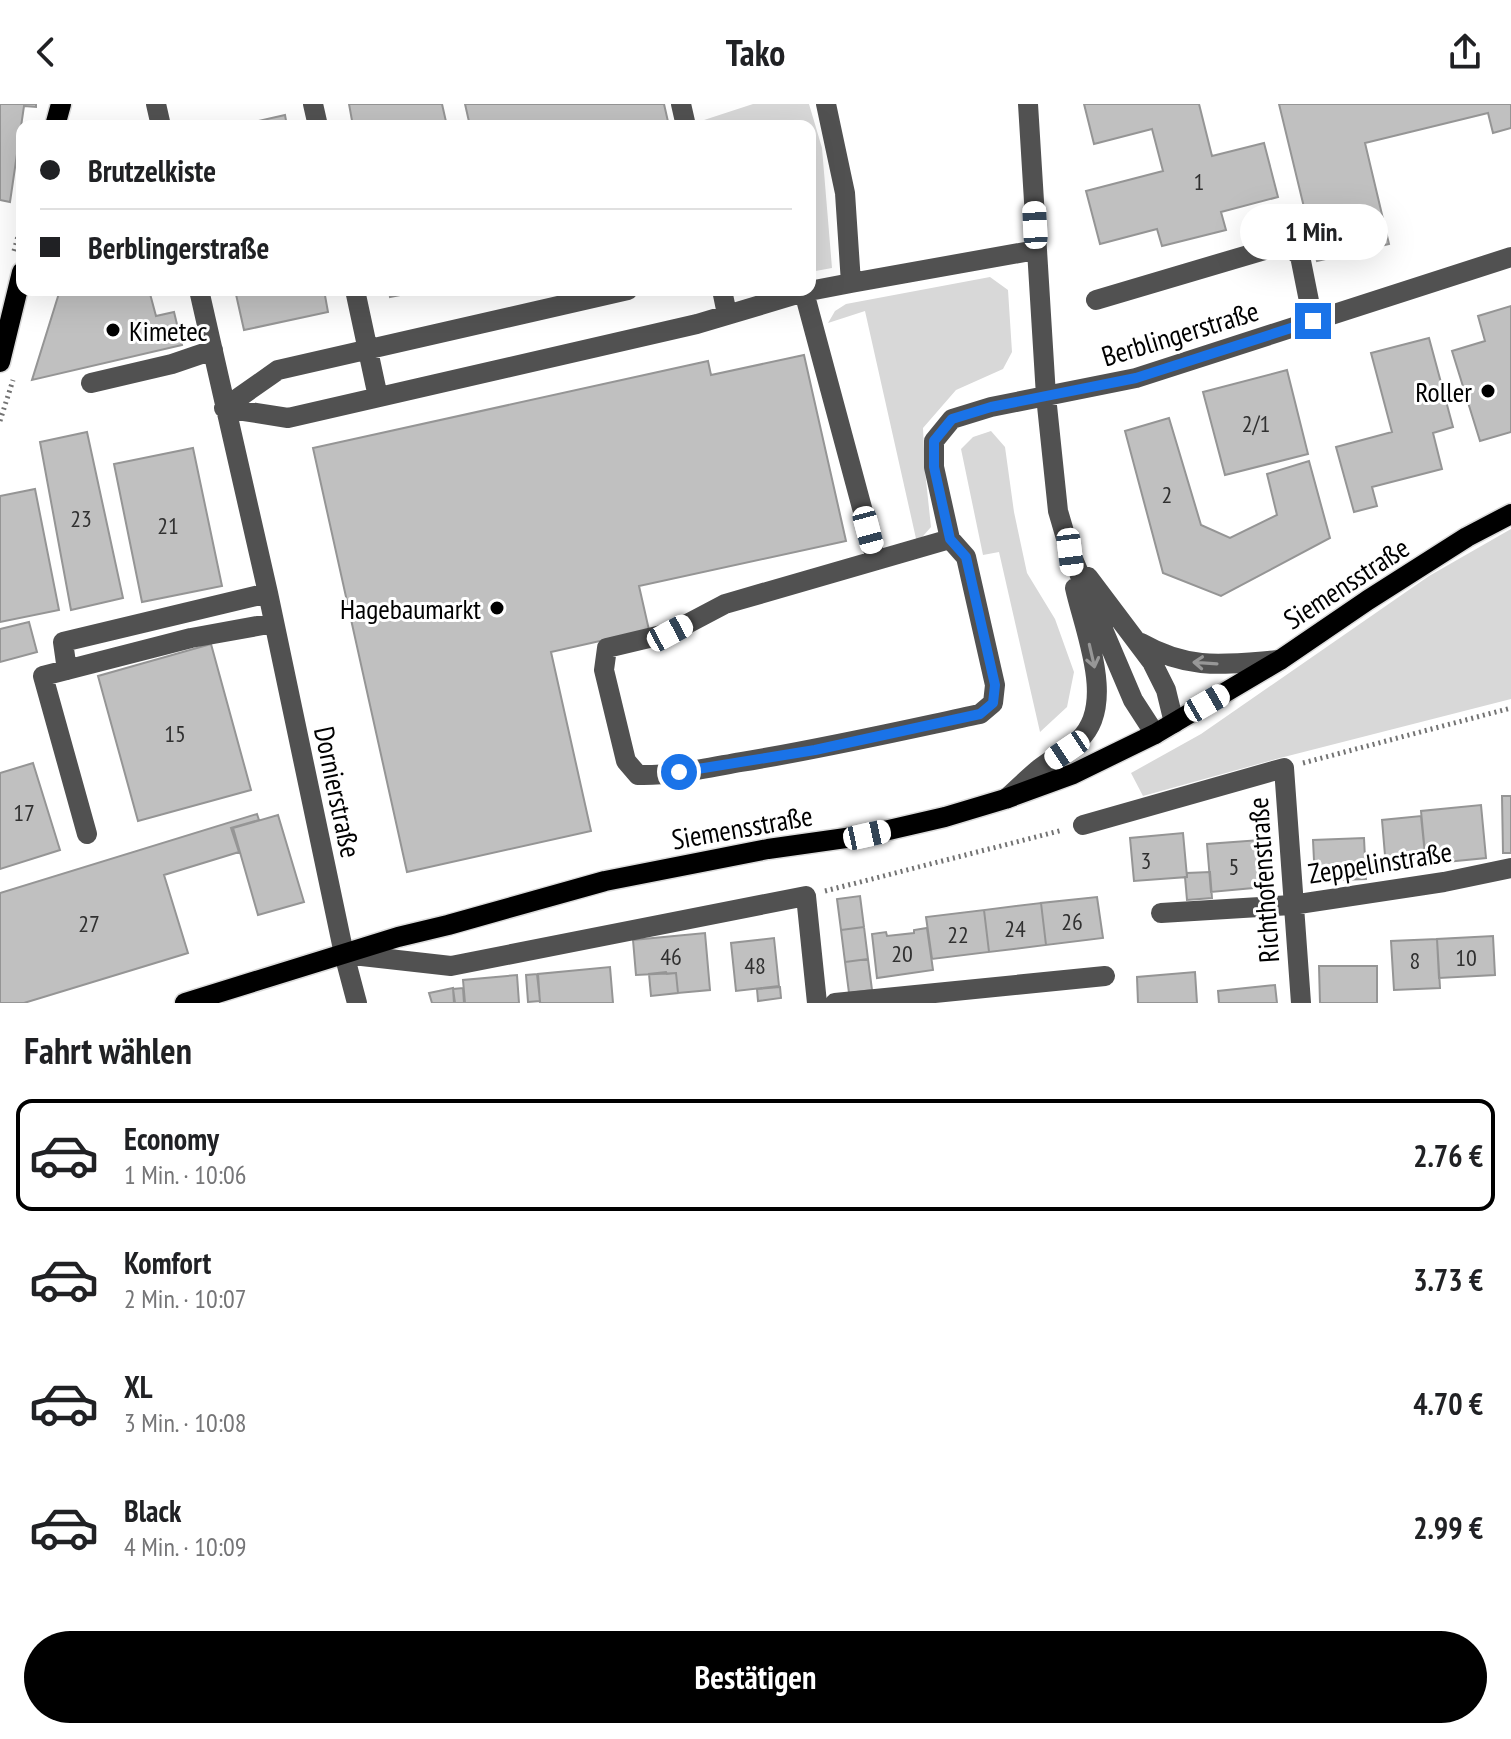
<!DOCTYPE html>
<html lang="de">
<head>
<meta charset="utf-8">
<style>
  :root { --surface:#fff; --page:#f6f6f6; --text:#202124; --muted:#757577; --line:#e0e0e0; --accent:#000 }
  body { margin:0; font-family:"PT Sans Narrow",sans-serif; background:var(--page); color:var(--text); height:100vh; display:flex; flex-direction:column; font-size:30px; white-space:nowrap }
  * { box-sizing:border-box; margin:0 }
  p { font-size:26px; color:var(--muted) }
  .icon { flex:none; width:44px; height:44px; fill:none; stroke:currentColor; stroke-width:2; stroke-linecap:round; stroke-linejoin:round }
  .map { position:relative; height:899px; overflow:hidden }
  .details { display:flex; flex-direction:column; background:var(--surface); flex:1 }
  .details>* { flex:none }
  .hud { position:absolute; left:16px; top:16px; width:800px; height:176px; border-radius:16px; box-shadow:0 8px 32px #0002; display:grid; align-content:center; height:176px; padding:0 24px; background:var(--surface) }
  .end { position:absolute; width:36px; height:36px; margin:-18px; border:10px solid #1a73e8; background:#fff; box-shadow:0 0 0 4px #fff }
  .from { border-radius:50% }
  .bubble { position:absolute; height:56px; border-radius:28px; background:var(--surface); box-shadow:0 8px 32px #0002; font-size:26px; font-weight:700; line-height:56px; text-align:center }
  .car { position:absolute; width:24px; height:48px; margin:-24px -12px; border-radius:10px; box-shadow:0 0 6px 2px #0007; background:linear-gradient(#fff 24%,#345 0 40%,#fff 0 76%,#345 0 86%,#fff 0) }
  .hud b { display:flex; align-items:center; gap:28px; height:76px; font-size:30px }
  .hud b+b { border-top:2px solid var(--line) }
  .hud i { width:20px; height:20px; background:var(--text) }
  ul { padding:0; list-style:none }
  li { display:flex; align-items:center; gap:24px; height:112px; margin:0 16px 12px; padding:0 8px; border:4px solid transparent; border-radius:16px }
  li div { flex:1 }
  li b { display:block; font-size:30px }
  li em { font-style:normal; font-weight:700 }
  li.current { border-color:var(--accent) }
  li>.icon { width:72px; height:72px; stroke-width:1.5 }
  h2 { padding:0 24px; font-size:36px; line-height:96px }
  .cta { display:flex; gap:16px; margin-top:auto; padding:16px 24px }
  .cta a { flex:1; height:92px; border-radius:48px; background:var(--accent); color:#fff; font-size:32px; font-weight:700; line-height:92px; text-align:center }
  header { display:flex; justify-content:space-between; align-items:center; height:104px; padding:0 24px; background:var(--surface); font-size:36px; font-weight:700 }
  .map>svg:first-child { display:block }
</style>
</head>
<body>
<header><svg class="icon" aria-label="back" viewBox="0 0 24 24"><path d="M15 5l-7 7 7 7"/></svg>Tako<svg class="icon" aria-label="share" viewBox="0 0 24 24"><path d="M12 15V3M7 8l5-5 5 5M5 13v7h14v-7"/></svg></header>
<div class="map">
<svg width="1511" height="899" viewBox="0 0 1511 899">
  <rect width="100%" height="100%" fill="#fff"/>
  <path fill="#d8d8d8" d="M753 0H809L822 44 832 164 810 168V22H702L701 17Z
    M990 173 1008 186 1012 248 1003 265 956 286 923 324 925 367 931 423 917 439 865 207 828 219 835 207 846 200Z
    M991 327 1005 343 1014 408 1027 469 1055 515 1074 568 1067 603 1040 628 999 448 983 451 961 345 973 333Z
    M1511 425V595L1280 654 1143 692 1131 669 1201 630 1429 472Z"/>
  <path fill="#c0c0c0" stroke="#959595" stroke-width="2" d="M0 0H36V3L24 2 10 98 0 96Z
    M349 0H442L447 22H353Z
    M465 0H664L669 22H470Z
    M1084 0H1199L1212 52 1264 39 1278 93 1221 108 1226 126 1162 142 1157 125 1100 140 1086 87 1163 67 1152 25 1094 40Z
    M1279 0H1511V24L1493 29 1488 9 1365 39 1389 140 1317 157Z
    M285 11 287 22H236Z
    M60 186H149L156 212 174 208 182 241 32 276Z
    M235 186H324L328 208 244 226Z
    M389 186H425L390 193Z
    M1511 202V328L1480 337 1452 247 1485 237 1478 212Z
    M1429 234 1453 323 1433 329 1442 365 1372 383 1377 402 1354 408 1336 343 1392 328 1371 249Z
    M804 251 846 437 639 482 649 526 551 548 591 727 407 768 313 344 708 257 711 271Z
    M1287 266 1308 350 1225 371 1203 288Z
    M1169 314 1201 421 1230 434 1277 411 1267 370 1309 357 1330 434 1221 492 1163 469 1125 327Z
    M87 328 123 494 71 506 40 338Z
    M193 344 222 482 142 498 114 360Z
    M35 385 59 506 0 518V392Z
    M29 518 37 548 0 558V525Z
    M211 540 251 686 138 717 98 572Z
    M33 659 60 746 0 765V669Z
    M1502 692H1511V749H1503Z
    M1481 701 1486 754 1426 760 1421 707Z
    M257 710 259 716 231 724 239 748 164 771 188 849 24 899H0V789Z
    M278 711 304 798 258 811 233 724Z
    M1421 712 1426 760 1386 763 1382 716Z
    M1183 729 1187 773 1134 777 1130 734Z
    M1364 734 1366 775 1315 777 1313 736Z
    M1260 736 1264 783 1211 788 1207 740Z
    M1210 768 1212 794 1187 796 1185 773H1187V769Z
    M860 792 864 823 841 826 837 795Z
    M1097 793 1103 834 1046 841 1041 799Z
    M1041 799 1046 841 989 848 984 806Z
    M984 806 989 848 932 855 926 813Z
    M864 823 868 855 845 858 841 826Z
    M927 824 933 866 877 874 872 830 886 828 887 832 914 829V826Z
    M705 829 710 886 678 889 676 869 636 871 633 836Z
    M1493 832 1495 871 1439 874 1437 835Z
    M774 834 779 882 736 887 731 839Z
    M1437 835 1440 884 1394 886 1391 837Z
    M868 855 872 886 849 889 845 858Z
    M1319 862H1377V899H1320Z
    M610 863 613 899H540L538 870Z
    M666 868 667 870 676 869 678 889 651 892 649 870Z
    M1195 868 1197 899H1138L1137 873Z
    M537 870 540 897 528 898 526 871Z
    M517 871 519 899H465L463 876Z
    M1275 881 1277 899H1219L1218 887Z
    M780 883 781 894 758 897 757 885Z
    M453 884 454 899H432L429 889Z
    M463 884 464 899H455L453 885Z"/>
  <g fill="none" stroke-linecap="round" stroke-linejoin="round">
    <defs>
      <path id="major" d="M55 22 61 0
        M0 258 22 168
        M185 899 398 833 448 821 605 777 768 745 867 731 945 713 1005 695 1073 670 1155 630 1280 556 1368 496 1467 433 1511 410"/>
    </defs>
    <use href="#major" stroke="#dbdbdb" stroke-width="23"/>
    <path stroke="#737373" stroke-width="5" stroke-dasharray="2 4" stroke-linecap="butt" d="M14 147 22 117
      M0 317 13 276
      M1303 659 1511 604
      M825 787 1063 726"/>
    <path stroke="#515151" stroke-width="20" d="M156 0 161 22
      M313 0 318 22
      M681 0 686 22
      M826 0 845 89 851 179 1036 146
      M1028 0 1046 292 1058 407 1070 448 1133 596 1155 630
      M199 186 268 489 344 850 357 899
      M355 186 378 293
      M722 186 727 210
      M804 188 876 456
      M1096 196 1265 146 1288 142 1300 152 1313 217
      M91 279 172 260 213 246
      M224 304 288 314 697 220 804 188 851 179
      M224 304 278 266 628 186
      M950 435 725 500 670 529 607 544 604 566 626 657 638 671C672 672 707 664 741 658 821 645 900 627 980 610L993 599 995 581 966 453 950 435 934 363V337L952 315 991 303 1136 274 1511 153
      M1088 473 1152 558 1166 586 1174 619
      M1141 539C1190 567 1226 560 1280 556
      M67 566 63 538 268 489
      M1007 694C1018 684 1028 674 1039 665 1052 655 1067 647 1079 636 1117 601 1084 526 1075 484
      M1083 721 1284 664 1301 899
      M87 730 43 572 191 534 274 519
      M1161 809 1292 801 1444 778 1511 764
      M344 850 451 862 806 792 817 899
      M835 899 1105 872"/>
    <use href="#major" stroke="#000" stroke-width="20"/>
  </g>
  <defs><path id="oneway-shaft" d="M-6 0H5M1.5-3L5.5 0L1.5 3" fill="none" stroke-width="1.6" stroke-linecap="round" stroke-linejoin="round" transform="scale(2)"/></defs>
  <g stroke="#979797">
    <use href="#oneway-shaft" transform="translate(1092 552) rotate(77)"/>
    <use href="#oneway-shaft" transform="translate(1205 559) rotate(-176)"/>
  </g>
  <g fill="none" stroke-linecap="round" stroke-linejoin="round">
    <path stroke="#1a73e8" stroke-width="10" d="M679 668 815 646 980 610 993 599 995 581 966 453 950 435 934 363V337L952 315 991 303 1136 274 1313 217"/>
  </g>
  <g fill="#000" stroke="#fff" stroke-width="3">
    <circle cx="113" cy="226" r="8"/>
    <circle cx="1488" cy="287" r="8"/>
    <circle cx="497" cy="504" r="8"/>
  </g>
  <g text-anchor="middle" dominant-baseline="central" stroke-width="6" stroke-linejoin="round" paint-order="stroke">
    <g font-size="24" fill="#303030">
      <text x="1199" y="77">1</text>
      <text x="1256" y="319">2/1</text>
      <text x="1167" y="390">2</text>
      <text x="81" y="414">23</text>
      <text x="168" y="421">21</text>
      <text x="175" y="629">15</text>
      <text x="24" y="708">17</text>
      <text x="1146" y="756">3</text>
      <text x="1234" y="762">5</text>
      <text x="1072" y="817">26</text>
      <text x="89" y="819">27</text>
      <text x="1015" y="824">24</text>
      <text x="958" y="830">22</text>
      <text x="902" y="849">20</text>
      <text x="671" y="852">46</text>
      <text x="1466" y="853">10</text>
      <text x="1415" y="856">8</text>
      <text x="755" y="861">48</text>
    </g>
    <g font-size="28" fill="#000" stroke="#fff" text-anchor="end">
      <text x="129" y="226" text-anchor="start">Kimetec</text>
      <text x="1472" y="287">Roller</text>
      <text x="481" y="504">Hagebaumarkt</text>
    </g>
    <g font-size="28" fill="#000" stroke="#fff">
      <text transform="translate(1180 229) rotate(-17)">Berblingerstraße</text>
      <text transform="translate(1346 479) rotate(-33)">Siemensstraße</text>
      <text transform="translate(338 688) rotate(78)">Dornierstraße</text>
      <text transform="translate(742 723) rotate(-10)">Siemensstraße</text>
      <text transform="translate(1380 758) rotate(-9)">Zeppelinstraße</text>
      <text transform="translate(1263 776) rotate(-94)">Richthofenstraße</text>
    </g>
  </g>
</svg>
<i class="end from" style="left:679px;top:668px"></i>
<i class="end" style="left:1313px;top:217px"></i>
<div class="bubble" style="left:1240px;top:100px;width:148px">1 Min.</div>
<i class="car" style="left:1035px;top:121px;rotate:357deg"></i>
<i class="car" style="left:868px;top:426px;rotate:165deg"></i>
<i class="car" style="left:1070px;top:448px;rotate:173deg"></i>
<i class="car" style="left:670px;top:529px;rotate:62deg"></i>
<i class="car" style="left:1207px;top:599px;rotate:60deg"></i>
<i class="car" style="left:1067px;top:646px;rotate:236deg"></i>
<i class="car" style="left:867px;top:731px;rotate:78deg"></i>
<div class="hud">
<b><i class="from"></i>Brutzelkiste</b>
<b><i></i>Berblingerstraße</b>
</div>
</div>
<section class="details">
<h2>Fahrt wählen</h2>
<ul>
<li class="current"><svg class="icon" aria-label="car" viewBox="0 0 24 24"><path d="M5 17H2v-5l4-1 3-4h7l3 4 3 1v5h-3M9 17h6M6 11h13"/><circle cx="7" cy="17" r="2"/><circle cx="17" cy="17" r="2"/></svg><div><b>Economy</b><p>1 Min. · 10:06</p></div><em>2.76 €</em></li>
<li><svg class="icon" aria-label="car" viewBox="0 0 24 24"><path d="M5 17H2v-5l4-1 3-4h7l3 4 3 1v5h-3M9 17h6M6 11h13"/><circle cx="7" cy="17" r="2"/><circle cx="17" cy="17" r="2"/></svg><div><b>Komfort</b><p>2 Min. · 10:07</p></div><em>3.73 €</em></li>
<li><svg class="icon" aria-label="car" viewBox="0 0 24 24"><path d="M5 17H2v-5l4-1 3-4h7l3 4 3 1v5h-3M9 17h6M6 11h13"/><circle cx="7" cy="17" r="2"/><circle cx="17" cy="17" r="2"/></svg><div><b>XL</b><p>3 Min. · 10:08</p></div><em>4.70 €</em></li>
<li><svg class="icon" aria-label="car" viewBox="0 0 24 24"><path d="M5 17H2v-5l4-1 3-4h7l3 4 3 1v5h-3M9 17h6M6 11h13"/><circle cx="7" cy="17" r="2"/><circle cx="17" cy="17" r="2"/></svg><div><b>Black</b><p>4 Min. · 10:09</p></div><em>2.99 €</em></li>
</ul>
<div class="cta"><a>Bestätigen</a></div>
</section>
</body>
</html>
